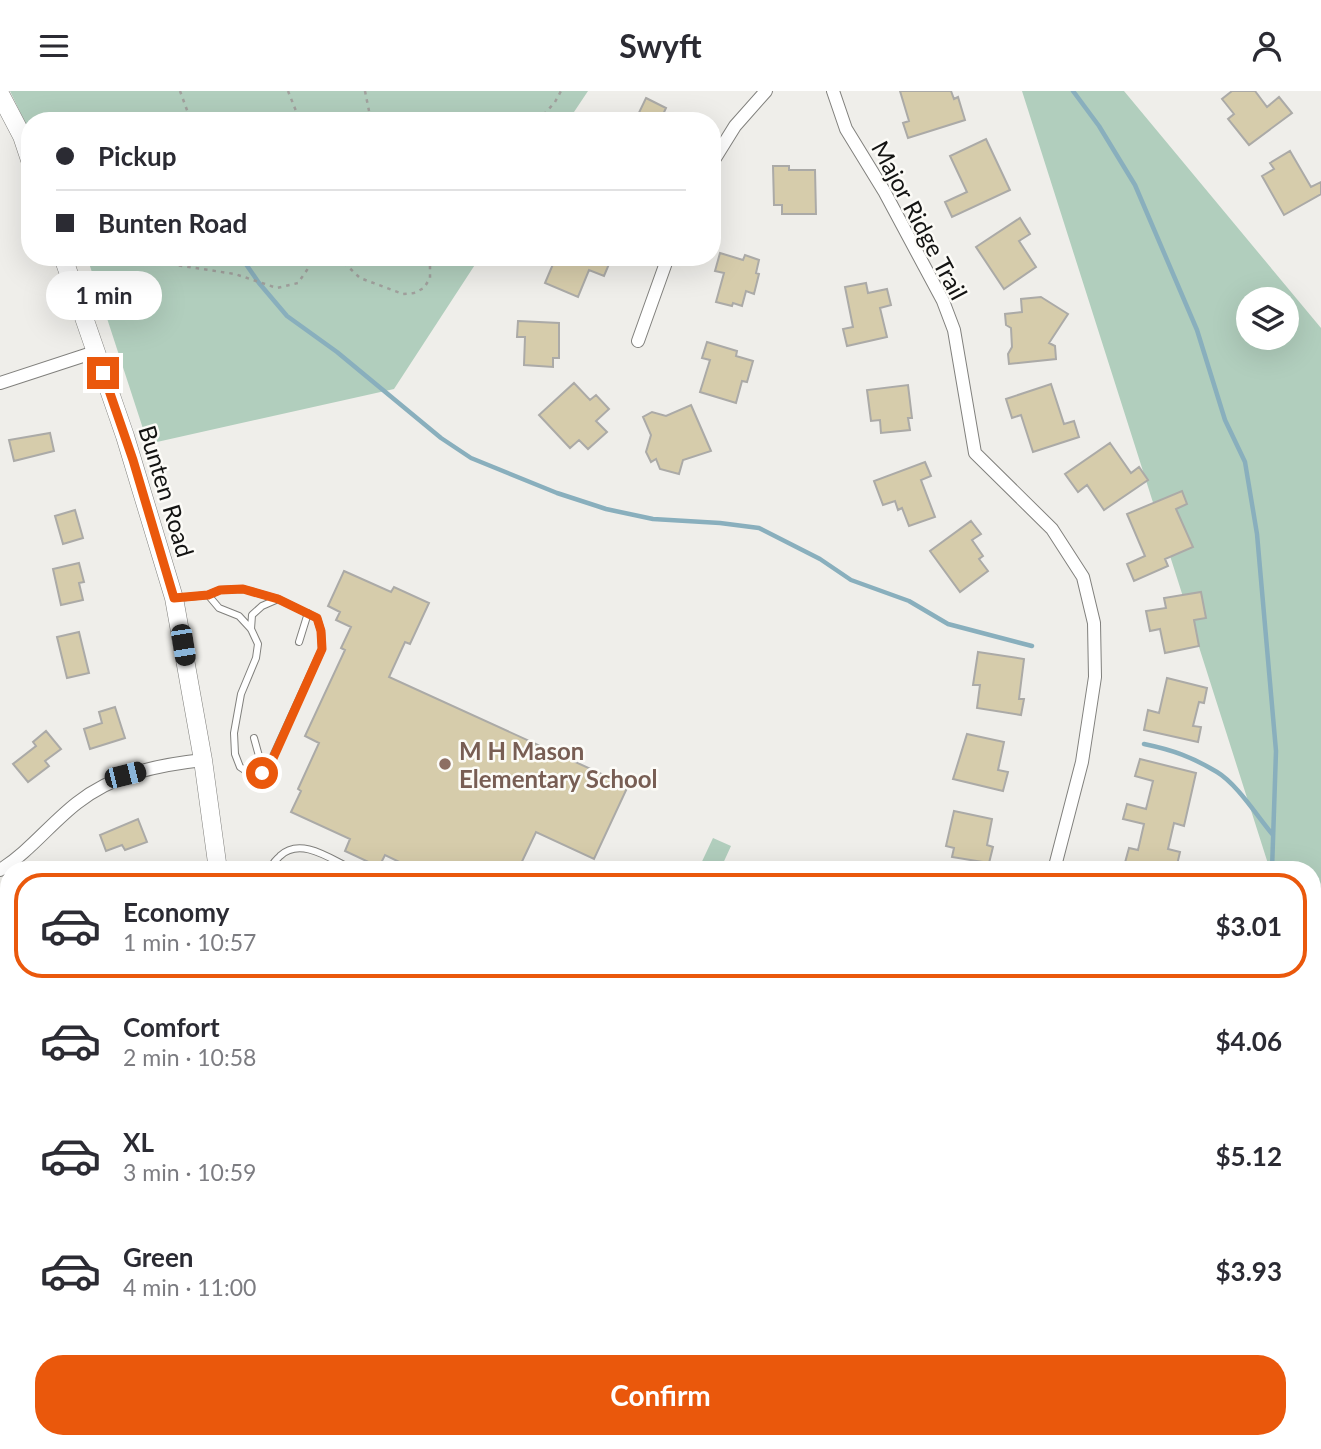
<!DOCTYPE html>
<html lang="en">
<head>
<meta charset="utf-8">
<style>
  :root { --surface:#fff; --page:#f2f2f3; --text:#2b2b33; --muted:#7c7c81; --line:#e1e1e2; --accent:#ea580c }
  body { margin:0; font-family:Lato,sans-serif; background:var(--page); color:var(--text); height:100vh; display:flex; flex-direction:column; font-size:26px; white-space:nowrap }
  * { box-sizing:border-box; margin:0 }
  p { font-size:23px; color:var(--muted) }
  .icon { flex:none; width:38px; height:38px; fill:none; stroke:currentColor; stroke-width:2; stroke-linecap:round; stroke-linejoin:round }
  .map { position:relative; flex:1; overflow:hidden }
  .drawer { position:absolute; left:0px; top:770px; width:1321px; height:588px; display:flex; flex-direction:column; background:var(--surface); border-radius:28px 28px 0 0; box-shadow:0 7px 28px #0002 }
  .drawer>* { flex:none }
  .banner { position:absolute; left:21px; top:21px; width:700px; height:154px; border-radius:28px; box-shadow:0 7px 28px #0002; display:grid; align-content:center; height:154px; padding:0 35px; background:var(--surface) }
  .buttons { position:absolute; left:1236px; top:196px; display:grid; gap:14px }
  .buttons a { display:grid; place-items:center; width:63px; height:63px; border-radius:50%; background:var(--surface); box-shadow:0 7px 28px #0002; font-size:35px }
  .end { position:absolute; width:32px; height:32px; margin:-16px; border:9px solid #ea580c; background:#fff; box-shadow:0 0 0 4px #fff }
  .from { border-radius:50% }
  .bubble { position:absolute; height:49px; border-radius:24px; background:var(--surface); box-shadow:0 7px 28px #0002; font-size:23px; font-weight:700; line-height:49px; text-align:center }
  .car { position:absolute; width:21px; height:42px; margin:-21px -10px; border-radius:9px; box-shadow:0 0 5px 2px #0007; background:linear-gradient(#222 24%,#8ab4d8 0 40%,#222 0 76%,#8ab4d8 0 86%,#222 0) }
  .banner b { display:flex; align-items:center; gap:24px; height:66px; font-size:26px }
  .banner b+b { border-top:2px solid var(--line) }
  .banner i { width:18px; height:18px; background:var(--text) }
  ul { padding:12px 0 0; list-style:none }
  li { display:flex; align-items:center; gap:21px; height:105px; margin:0 14px 10px; padding:0 21px; border:4px solid transparent; border-radius:28px }
  li div { flex:1 }
  li b { display:block; font-size:26px }
  li em { font-style:normal; font-weight:700 }
  li.active { border-color:var(--accent) }
  li>.icon { width:63px; height:63px; stroke-width:1.5 }
  .button { display:flex; gap:14px; margin-top:auto; padding:14px 35px }
  .button a { flex:1; height:80px; border-radius:28px; background:var(--accent); color:#fff; font-size:28px; font-weight:700; line-height:80px; text-align:center }
  header { display:flex; justify-content:space-between; align-items:center; height:91px; padding:0 35px; background:var(--surface); font-size:32px; font-weight:700 }
  .map>svg:first-child { display:block }
</style>
</head>
<body>
<header><svg class="icon" aria-label="menu" viewBox="0 0 24 24"><path d="M4 6h16M4 12h16M4 18h16"/></svg>Swyft<svg class="icon" aria-label="person" viewBox="0 0 24 24"><circle cx="12" cy="8" r="4"/><path d="M4 21q1-7 8-7t8 7"/></svg></header>
<div class="map">
<svg width="1321" height="1358" viewBox="0 0 1321 1358">
  <rect width="100%" height="100%" fill="#efeeea"/>
  <path fill="#b1cebd" fill-rule="evenodd" d="M10 0H588L568 30H30V42Z
    M1022 0H1124L1321 237V1358H570L536 1349H1312V779H1270ZM1248 208H1286V247H1248Z
    M87 166H480L394 298 148 353Z
    M713 747 731 755 720 779H698Z
    M316 1349H506V1358H315Z"/>
  <g fill="none" stroke-linecap="round" stroke-linejoin="round">
    <path stroke="#89afbd" stroke-width="4.5" d="M1073 0 1099 35 1135 94 1197 239 1225 329 1245 371 1257 443 1276 660 1272 779
      M241 166 259 192 287 225 337 261 441 347 471 367 557 402 606 418 653 428 720 432 759 437 820 468 851 489 909 510 948 533 1032 555
      M1144 653C1173 659 1192 666 1217 681 1237 693 1257 725 1273 744
      M1312 1080 1321 1111"/>
  </g>
  <path fill="#d6ccab" stroke="#abaaa7" stroke-width="2" d="M900 0H951L954 8 958 6 965 29 908 47 903 32 909 30Z
    M1232 0H1255L1267 16 1279 6 1292 22 1249 54 1228 28 1234 23 1222 8Z
    M646 7 666 17 660 30H635Z
    M986 48 1010 99 952 126 945 111 967 101 950 65Z
    M1290 60 1311 96 1321 91V103L1284 124 1262 85 1274 78 1270 72Z
    M773 75H789V79H815L816 123H782V114H774Z
    M1020 127 1030 143 1019 150 1036 176 1004 198 976 156Z
    M720 162 743 169 745 164 759 169 756 182 759 183 754 203 746 200 742 215 733 212 732 215 716 211 724 182 715 180Z
    M556 166H612L604 185 589 179 578 206 545 192Z
    M866 192 868 202 887 198 891 214 880 217 887 246 847 255 843 238 853 236 845 196Z
    M1041 206 1068 223 1049 252 1055 255 1056 268 1009 273 1008 263 1012 256 1011 237 1006 234 1005 223 1022 221 1021 208Z
    M518 230 559 232V267H553V276L524 274 525 246H517Z
    M707 251 737 260 736 265 753 270 747 291 742 290 736 312 700 301 710 269 702 267Z
    M574 292 590 309 596 304 609 318 596 330 607 341 588 358 579 349 570 357 539 324Z
    M1051 293 1064 333 1074 330 1079 346 1033 361 1021 324 1012 327 1006 308Z
    M908 294 912 327H908L910 339 881 342 880 329 871 330 867 299Z
    M691 314 711 360 683 369 679 383 660 378 656 368 651 371 646 361 651 344 643 326 652 321 666 325Z
    M50 342 54 360 14 370 9 349Z
    M1110 352 1131 382 1139 376 1148 389 1104 419 1087 394 1078 401 1065 383Z
    M925 371 931 385 921 389 935 426 909 435 902 417 898 419 895 410 883 414 874 390Z
    M1182 400 1187 413 1176 418 1193 456 1165 468 1168 475 1134 490 1127 473 1145 465 1127 423Z
    M75 419 83 447 63 453 55 425Z
    M971 430 981 443 972 449 983 465 979 468 988 480 960 501 930 460Z
    M79 472 84 491 79 492 83 509 61 514 53 478Z
    M344 480 391 501 394 496 429 512 410 553 405 551 389 586 628 695 594 768 536 741 518 779H416L385 764 379 776 345 760 350 748 291 721 301 700 298 698 319 652 305 645 345 559 341 557 351 536 336 529 340 521 328 515Z
    M1201 501 1206 527 1194 529 1199 555 1165 562 1160 538 1150 540 1146 520 1166 517 1164 507Z
    M79 541 89 582 67 587 57 546Z
    M978 561 1024 568 1019 608H1024L1021 624 977 617 980 594H973Z
    M1167 587 1207 597 1204 612 1199 611 1193 635 1201 636 1198 651 1144 639 1148 619 1159 622Z
    M115 616 125 647 90 658 84 638 102 632 99 621Z
    M46 640 61 658 45 670 49 675 28 691 13 673 36 655 33 651Z
    M967 643 1004 651 998 679 1008 681 1003 700 953 688Z
    M1140 668 1196 682 1184 735 1174 732 1168 758 1180 761 1176 778 1166 776V779H1123L1129 757 1138 759 1144 733 1123 728 1127 713 1146 718 1153 690 1135 685Z
    M954 720 992 728 987 754 993 756 989 772 952 766 954 757 946 755Z
    M138 728 147 751 125 759 122 754 106 760 100 744Z"/>
  <g fill="none" stroke-linecap="round" stroke-linejoin="round">
    <defs>
      <path id="lane" d="M177 507 208 504 220 499 243 498 278 508 317 527 321 540 322 558 269 674 262 682H249L240 676 235 663 234 642 241 603 256 567 258 553 251 538 239 525 219 517 208 504
        M251 538 252 524 262 515 278 508
        M299 551 308 522
        M254 647 259 665 269 674
        M270 779C272 772 275 770 280 765 301 745 332 769 354 779"/>
      <path id="street" d="M833 0 846 38 884 100 943 210 954 239 975 362 1052 438 1083 486 1094 532 1095 586 1082 671 1054 779
        M712 72 735 35 766 0
        M638 250 668 166
        M0 292 95 261
        M0 779C29 761 50 733 77 712 114 683 157 674 203 669"/>
      <path id="secondary" d="M0 3 22 45 30 69
        M63 166 125 345 174 507 203 669 218 779
        M327 1349V1358"/>
    </defs>
    <use href="#lane" stroke="#81807d" stroke-width="8"/>
    <use href="#street" stroke="#81807d" stroke-width="14"/>
    <use href="#secondary" stroke="#81807d" stroke-width="19"/>
    <path stroke="#a1a09d" stroke-width="2.5" stroke-dasharray="3.5 5" stroke-linecap="butt" d="M180 0 191 30
      M288 0 300 30
      M365 0 371 30
      M538 30 555 11 561 0
      M156 166 162 172 235 183 277 197 298 192 316 166
      M338 166 360 187 403 203 414 202 424 197 430 187V173L425 166"/>
    <use href="#lane" stroke="#fff" stroke-width="6"/>
    <use href="#street" stroke="#fff" stroke-width="12"/>
    <use href="#secondary" stroke="#fff" stroke-width="18"/>
  </g>
  <g fill="none" stroke-linecap="round" stroke-linejoin="round">
    <path stroke="#ea580c" stroke-width="9" d="M103 282 133 369 174 507 208 504 220 499 243 498 278 508 317 527 321 540 322 558 270 674 262 682"/>
  </g>
  <circle fill="#8d6e63" stroke="#fcfbf7" stroke-width="2.5" cx="445" cy="673" r="7"/>
  <g text-anchor="middle" dominant-baseline="central" stroke-width="5" stroke-linejoin="round" paint-order="stroke">
    <g font-size="24" fill="#131312" stroke="#fcfbf7">
      <text transform="translate(920 129) rotate(62)">Major Ridge Trail</text>
      <text transform="translate(167 400) rotate(73)">Bunten Road</text>
    </g>
    <g font-size="24" font-weight="bold" fill="#785e54" stroke="#fcfbf7" text-anchor="start">
      <text x="459" y="659">M H Mason<tspan x="459" dy="28">Elementary School</tspan></text>
    </g>
  </g>
</svg>
<div class="buttons">
<a><svg class="icon" aria-label="layers" viewBox="0 0 24 24"><path d="M12 4l9 5-9 5-9-5zM3 14l9 5 9-5"/></svg></a>
</div>
<i class="end from" style="left:262px;top:682px"></i>
<i class="end" style="left:103px;top:282px"></i>
<div class="bubble" style="left:46px;top:180px;width:116px">1 min</div>
<i class="car" style="left:183px;top:554px;rotate:171deg"></i>
<i class="car" style="left:125px;top:684px;rotate:76deg"></i>
<div class="banner">
<b><i class="from"></i>Pickup</b>
<b><i></i>Bunten Road</b>
</div>
<section class="drawer">
<ul>
<li class="active"><svg class="icon" aria-label="car" viewBox="0 0 24 24"><path d="M5 17H2v-5l4-1 3-4h7l3 4 3 1v5h-3M9 17h6M6 11h13"/><circle cx="7" cy="17" r="2"/><circle cx="17" cy="17" r="2"/></svg><div><b>Economy</b><p>1 min · 10:57</p></div><em>$3.01</em></li>
<li><svg class="icon" aria-label="car" viewBox="0 0 24 24"><path d="M5 17H2v-5l4-1 3-4h7l3 4 3 1v5h-3M9 17h6M6 11h13"/><circle cx="7" cy="17" r="2"/><circle cx="17" cy="17" r="2"/></svg><div><b>Comfort</b><p>2 min · 10:58</p></div><em>$4.06</em></li>
<li><svg class="icon" aria-label="car" viewBox="0 0 24 24"><path d="M5 17H2v-5l4-1 3-4h7l3 4 3 1v5h-3M9 17h6M6 11h13"/><circle cx="7" cy="17" r="2"/><circle cx="17" cy="17" r="2"/></svg><div><b>XL</b><p>3 min · 10:59</p></div><em>$5.12</em></li>
<li><svg class="icon" aria-label="car" viewBox="0 0 24 24"><path d="M5 17H2v-5l4-1 3-4h7l3 4 3 1v5h-3M9 17h6M6 11h13"/><circle cx="7" cy="17" r="2"/><circle cx="17" cy="17" r="2"/></svg><div><b>Green</b><p>4 min · 11:00</p></div><em>$3.93</em></li>
</ul>
<div class="button"><a>Confirm</a></div>
</section>
</div>
</body>
</html>
